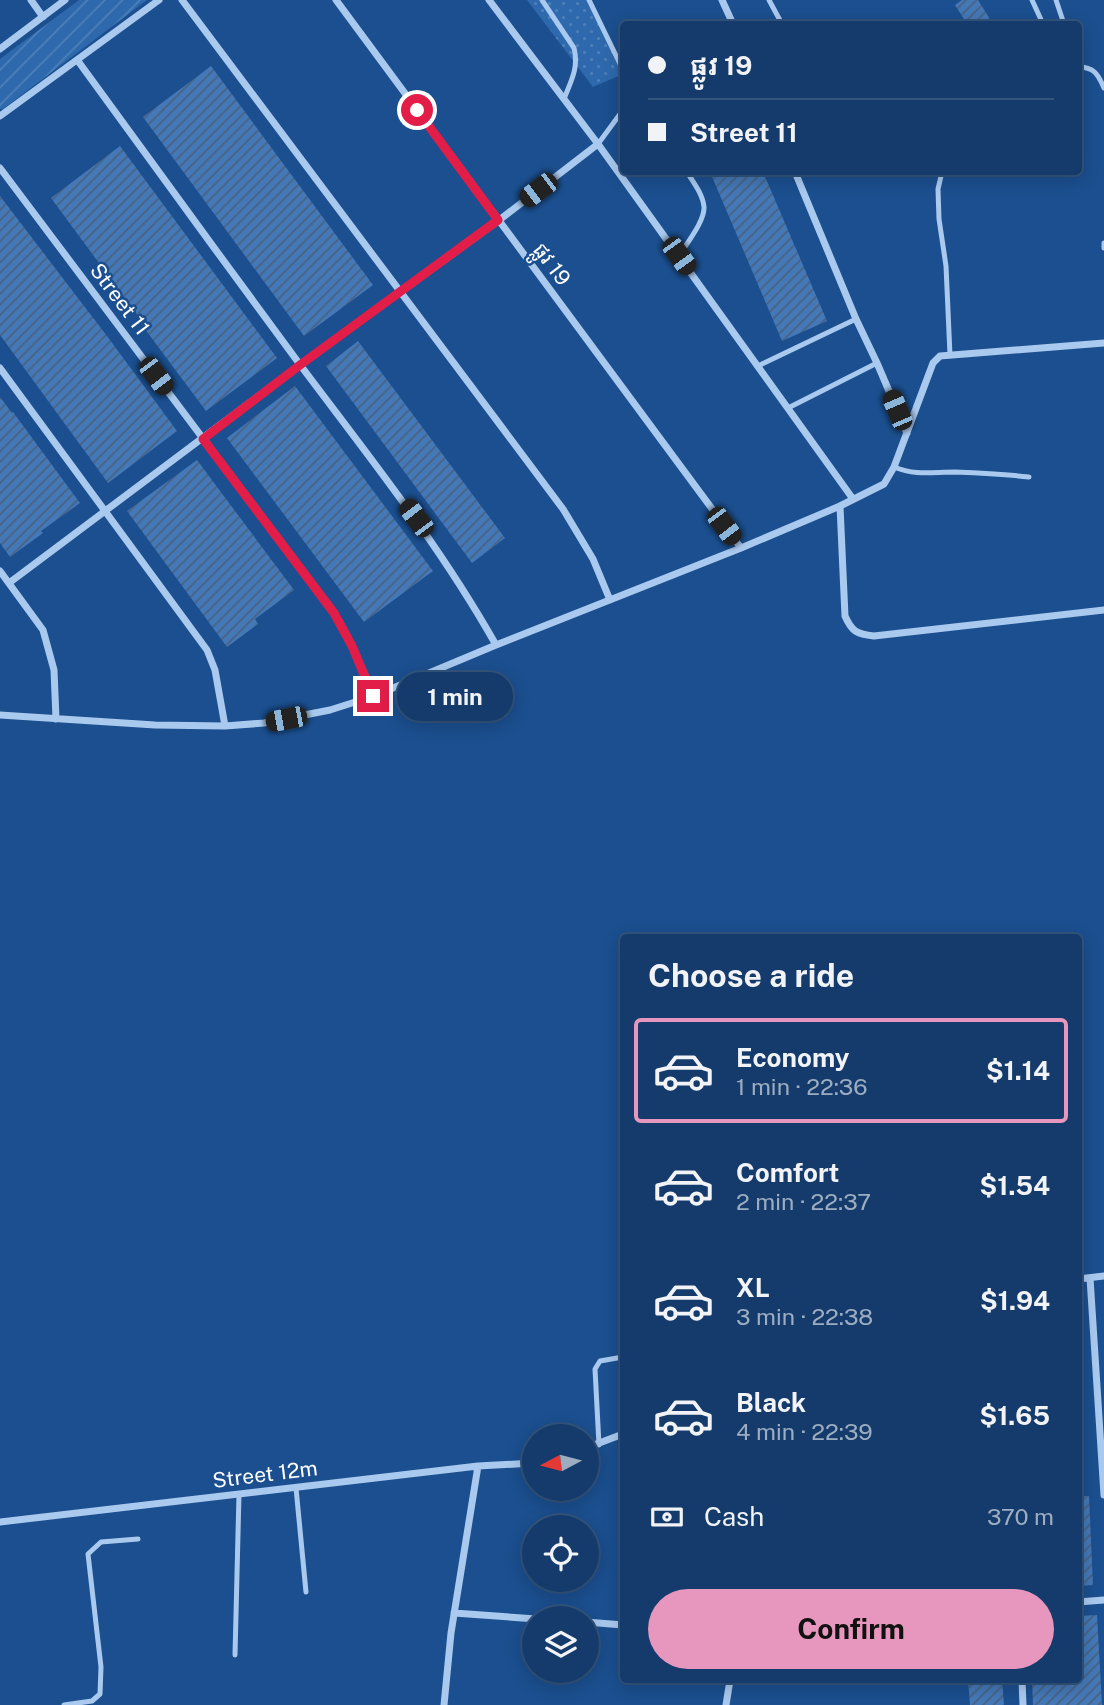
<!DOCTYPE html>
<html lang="en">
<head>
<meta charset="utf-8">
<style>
  :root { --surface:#143b6b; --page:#1d4271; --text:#f1f3f6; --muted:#9dadc1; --line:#33557e; --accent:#e797bd }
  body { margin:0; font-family:"Public Sans","Noto Sans Khmer",sans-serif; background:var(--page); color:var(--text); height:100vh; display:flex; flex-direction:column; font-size:26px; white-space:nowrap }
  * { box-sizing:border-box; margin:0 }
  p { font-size:23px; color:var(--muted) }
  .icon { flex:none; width:38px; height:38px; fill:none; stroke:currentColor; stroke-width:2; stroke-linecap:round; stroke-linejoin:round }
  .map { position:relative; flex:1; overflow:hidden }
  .drawer { position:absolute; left:620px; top:934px; width:462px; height:749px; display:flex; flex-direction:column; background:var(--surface); border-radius:7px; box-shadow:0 4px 18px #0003,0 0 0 2px var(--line) }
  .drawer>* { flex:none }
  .guide { position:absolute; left:620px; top:21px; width:462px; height:154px; border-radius:7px; box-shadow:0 4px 18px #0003,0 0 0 2px var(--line); display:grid; align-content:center; height:154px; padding:0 28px; background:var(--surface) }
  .needle { width:46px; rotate:263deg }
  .tools { position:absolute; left:522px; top:1424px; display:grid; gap:14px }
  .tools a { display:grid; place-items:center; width:77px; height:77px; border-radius:50%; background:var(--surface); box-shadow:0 4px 18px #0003,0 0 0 2px var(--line); font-size:35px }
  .end { position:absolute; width:32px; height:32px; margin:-16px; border:9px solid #e11d48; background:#fff; box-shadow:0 0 0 4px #fff }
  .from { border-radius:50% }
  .bubble { position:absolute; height:49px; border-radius:24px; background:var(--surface); box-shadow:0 4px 18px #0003,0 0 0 2px var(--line); font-size:23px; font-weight:700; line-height:49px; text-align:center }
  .car { position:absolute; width:21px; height:42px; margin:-21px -10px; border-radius:9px; box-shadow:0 0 5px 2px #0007; background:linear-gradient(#222 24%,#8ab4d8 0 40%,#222 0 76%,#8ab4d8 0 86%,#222 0) }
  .guide b { display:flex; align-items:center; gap:24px; height:66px; font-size:26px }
  .guide b+b { border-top:2px solid var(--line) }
  .guide i { width:18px; height:18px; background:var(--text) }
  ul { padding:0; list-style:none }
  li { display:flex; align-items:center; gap:21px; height:105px; margin:0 14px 10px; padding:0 14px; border:4px solid transparent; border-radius:7px }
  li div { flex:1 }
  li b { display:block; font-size:26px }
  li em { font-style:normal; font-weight:700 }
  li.current { border-color:var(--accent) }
  li>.icon { width:63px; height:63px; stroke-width:1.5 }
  h2 { padding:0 28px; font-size:32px; line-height:84px }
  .pay { display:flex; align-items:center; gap:18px; height:77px; padding:0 28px; font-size:26px }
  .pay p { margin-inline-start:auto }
  .button { display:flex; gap:14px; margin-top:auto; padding:14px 28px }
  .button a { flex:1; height:80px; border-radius:42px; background:var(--accent); color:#111; font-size:28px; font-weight:700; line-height:80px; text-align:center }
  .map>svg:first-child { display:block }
</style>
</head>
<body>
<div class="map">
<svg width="1104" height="1705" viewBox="0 0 1104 1705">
  <defs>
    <pattern id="park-dots" width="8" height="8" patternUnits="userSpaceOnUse" patternTransform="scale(1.75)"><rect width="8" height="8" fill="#2e69ad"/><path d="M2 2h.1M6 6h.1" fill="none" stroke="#4d80b9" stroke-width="1.8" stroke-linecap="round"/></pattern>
    <pattern id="garden-furrows" width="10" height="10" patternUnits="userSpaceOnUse" patternTransform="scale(1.75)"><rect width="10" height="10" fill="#2e69ad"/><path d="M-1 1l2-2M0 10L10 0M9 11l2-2" fill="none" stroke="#4d80b9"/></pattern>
    <pattern id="building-hatch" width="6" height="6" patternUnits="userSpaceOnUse" patternTransform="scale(1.75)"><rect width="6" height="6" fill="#4478b7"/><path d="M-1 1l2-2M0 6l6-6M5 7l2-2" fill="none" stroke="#486282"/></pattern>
  </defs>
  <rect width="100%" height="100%" fill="#1b4f8f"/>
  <path fill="url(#park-dots)" d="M527 0H590L623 70V74L593 87Z"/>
  <path fill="url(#garden-furrows)" d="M79 0H147L3 109H0V59Z"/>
  <path fill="url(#building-hatch)" d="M962 0H978L993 24H967L955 5Z
    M211 66 373 285 304 336 143 117Z
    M120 146 277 358 206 411 139 321 141 320 51 198Z
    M710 172H763L827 321 782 341Z
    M0 196 107 336 177 431 108 483 0 335Z
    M358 341 505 538 472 563 326 366Z
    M295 386 433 571 364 622 227 438Z
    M0 397 12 413 13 412 80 503 41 531 43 533 10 557 0 543Z
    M197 460 294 590 255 619 258 624 227 647 127 511Z
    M1078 1496H1089L1093 1585 1078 1586Z
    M1097 1615 1102 1705H1033L1032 1680H1078V1616Z
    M968 1680H1002L1004 1705H970Z"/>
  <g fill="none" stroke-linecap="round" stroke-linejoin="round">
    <path stroke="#a9c9ee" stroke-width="5" d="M542 0 574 48C579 68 571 81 564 99
      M589 0 623 70
      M769 0 782 24
      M1032 0 1043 24
      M1056 0 1064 24
      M1078 67C1094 67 1098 74 1104 88
      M598 144 623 110
      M942 172 938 189 939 219 946 266 950 355
      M1104 243V248
      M679 256C686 244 705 221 704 207 703 194 693 182 687 172
      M758 366 856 319
      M788 408 877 363
      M894 467C916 476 932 472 955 472 980 473 1004 474 1029 477
      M599 1445 595 1369 600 1361 623 1357
      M296 1488 306 1592
      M235 1655 239 1494
      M64 1705 92 1701 100 1694 101 1667 88 1554 101 1542 138 1539"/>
    <path stroke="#a9c9ee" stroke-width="7" d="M31 0 43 17
      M182 0 563 509 593 559 610 600
      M336 0 741 548
      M489 0 598 144 853 499
      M722 0 733 24
      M0 49 65 0
      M78 61C152 162 226 265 301 366 370 458 439 544 496 645
      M0 116 159 0
      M0 168 334 613 352 646 374 696
      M795 172 856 319 877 363 907 433
      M0 368 207 650 215 670 225 726
      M840 506 845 616C852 632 857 634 874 636L1104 610
      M0 571 43 630 54 670 56 719
      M9 583 300 365 498 221 598 144
      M0 715 155 725 225 726 264 723 330 710 374 696 496 645 741 548 840 506 884 484 894 467 933 363 940 356 1104 343
      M1090 1278 1104 1495
      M1078 1279 1104 1276
      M586 1448 623 1434
      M0 1522 478 1466 534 1463
      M1078 1602 1104 1600
      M454 1613 536 1619
      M586 1622 623 1625
      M1022 1680 1023 1705
      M444 1705 451 1633 478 1466
      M726 1705 730 1680"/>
  </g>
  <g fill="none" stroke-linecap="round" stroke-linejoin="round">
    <path stroke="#e11d48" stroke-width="9" d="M373 696 352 646 334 613 203 439 300 365 498 220 417 110"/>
  </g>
  <g text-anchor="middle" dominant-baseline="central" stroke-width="5" stroke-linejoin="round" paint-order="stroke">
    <g font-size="21" fill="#fff" stroke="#1b4f8f">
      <text transform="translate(552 264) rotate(53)">ផ្លូវ 19</text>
      <text transform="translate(120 299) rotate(53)">Street 11</text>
      <text transform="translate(265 1474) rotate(-7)">Street 12m</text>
    </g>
  </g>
</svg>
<div class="tools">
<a><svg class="needle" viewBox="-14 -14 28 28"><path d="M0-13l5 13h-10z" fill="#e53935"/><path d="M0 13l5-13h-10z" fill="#9dadc1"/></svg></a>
<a><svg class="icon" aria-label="locate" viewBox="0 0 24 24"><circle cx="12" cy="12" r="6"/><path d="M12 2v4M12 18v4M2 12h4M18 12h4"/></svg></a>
<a><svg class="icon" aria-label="layers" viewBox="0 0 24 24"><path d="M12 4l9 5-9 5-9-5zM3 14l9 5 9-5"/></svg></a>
</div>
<i class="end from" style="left:417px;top:110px"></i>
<i class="end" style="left:373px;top:696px"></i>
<div class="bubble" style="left:397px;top:672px;width:116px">1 min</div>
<i class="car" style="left:538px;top:190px;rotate:233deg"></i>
<i class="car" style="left:679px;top:256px;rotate:144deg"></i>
<i class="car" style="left:156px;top:376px;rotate:143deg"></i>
<i class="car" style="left:897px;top:410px;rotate:337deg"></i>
<i class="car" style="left:416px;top:518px;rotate:323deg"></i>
<i class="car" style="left:724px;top:526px;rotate:143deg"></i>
<i class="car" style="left:286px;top:719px;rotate:259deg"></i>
<div class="guide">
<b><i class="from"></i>ផ្លូវ 19</b>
<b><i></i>Street 11</b>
</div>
<section class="drawer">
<h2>Choose a ride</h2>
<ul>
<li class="current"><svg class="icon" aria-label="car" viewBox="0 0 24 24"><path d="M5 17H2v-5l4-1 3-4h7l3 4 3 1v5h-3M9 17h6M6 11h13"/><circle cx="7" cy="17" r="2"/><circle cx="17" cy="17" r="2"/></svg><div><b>Economy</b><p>1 min · 22:36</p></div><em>$1.14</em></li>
<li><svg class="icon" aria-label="car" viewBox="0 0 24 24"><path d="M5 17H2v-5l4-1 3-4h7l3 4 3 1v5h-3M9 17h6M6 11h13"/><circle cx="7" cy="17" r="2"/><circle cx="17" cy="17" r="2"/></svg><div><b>Comfort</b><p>2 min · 22:37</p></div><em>$1.54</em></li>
<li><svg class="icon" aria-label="car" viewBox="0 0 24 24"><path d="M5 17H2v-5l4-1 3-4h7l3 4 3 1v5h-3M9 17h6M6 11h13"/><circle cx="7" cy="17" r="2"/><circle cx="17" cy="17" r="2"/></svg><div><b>XL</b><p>3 min · 22:38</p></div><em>$1.94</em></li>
<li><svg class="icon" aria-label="car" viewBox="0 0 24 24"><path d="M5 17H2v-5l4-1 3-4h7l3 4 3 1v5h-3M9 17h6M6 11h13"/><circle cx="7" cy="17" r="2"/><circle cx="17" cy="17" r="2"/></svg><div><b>Black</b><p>4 min · 22:39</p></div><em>$1.65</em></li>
</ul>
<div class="pay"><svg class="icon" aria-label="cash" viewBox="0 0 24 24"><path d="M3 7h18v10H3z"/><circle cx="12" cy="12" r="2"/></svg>Cash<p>370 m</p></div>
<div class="button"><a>Confirm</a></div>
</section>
</div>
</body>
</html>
